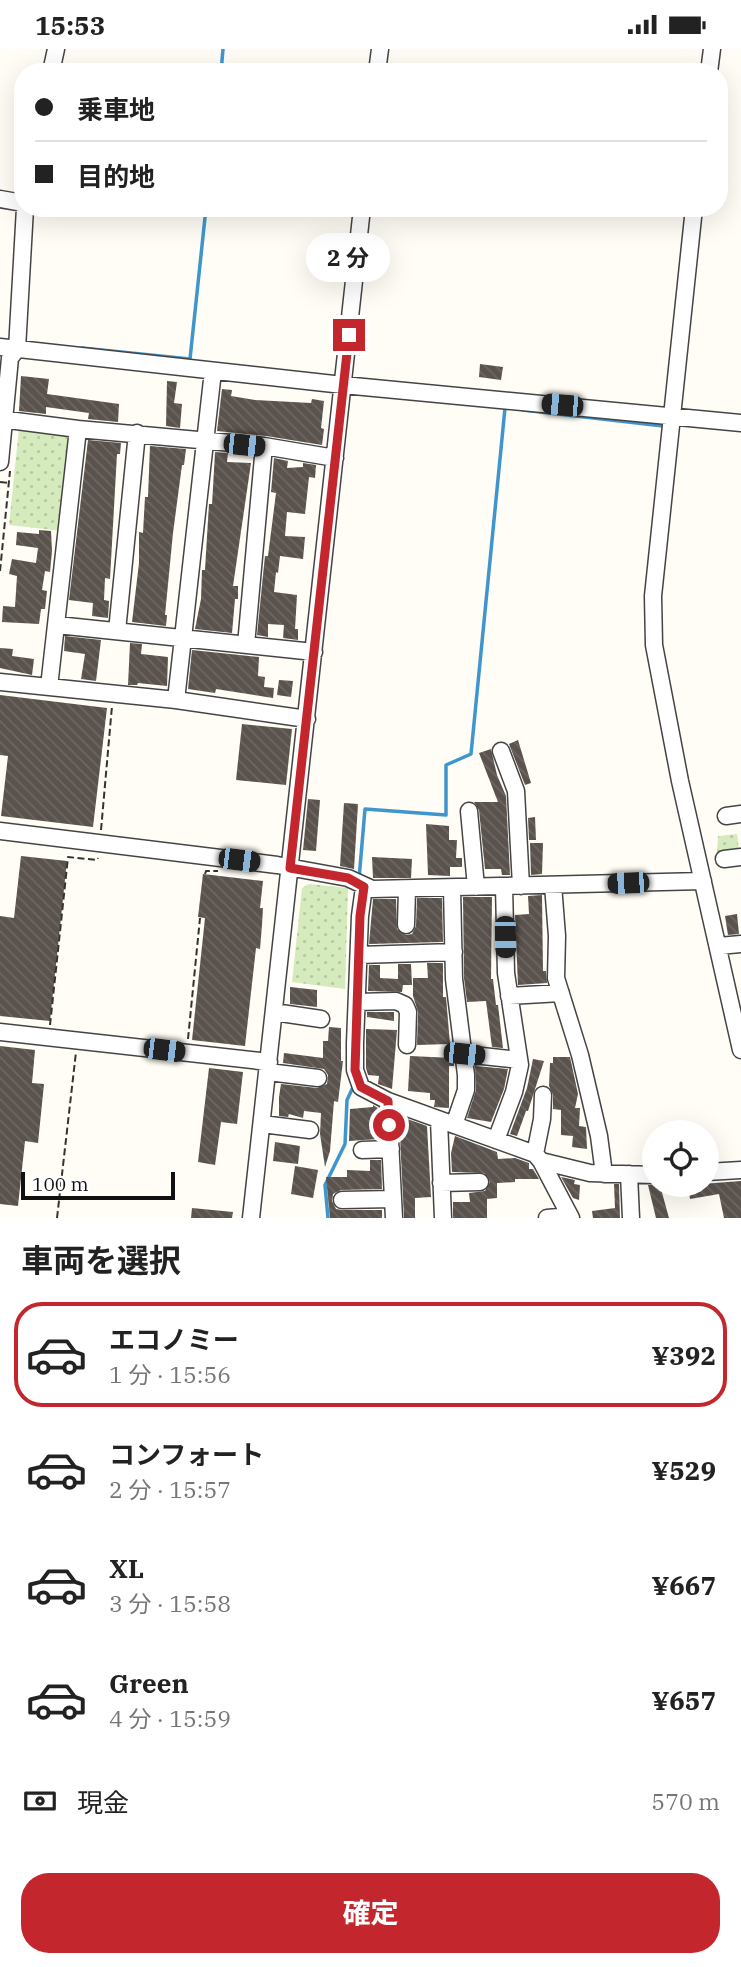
<!DOCTYPE html>
<html lang="ja">
<head>
<meta charset="utf-8">
<style>
  :root { --surface:#fff; --page:#f2f2f2; --text:#222; --muted:#767676; --line:#e0e0e0; --accent:#c4262e }
  body { margin:0; font-family:"IBM Plex Serif","Noto Sans JP",serif; background:var(--page); color:var(--text); height:100vh; display:flex; flex-direction:column; font-size:26px; white-space:nowrap }
  * { box-sizing:border-box; margin:0 }
  p { font-size:23px; color:var(--muted) }
  .icon { flex:none; width:38px; height:38px; fill:none; stroke:currentColor; stroke-width:2; stroke-linecap:round; stroke-linejoin:round }
  .map { position:relative; height:1169px; overflow:hidden }
  .drawer { display:flex; flex-direction:column; background:var(--surface); flex:1 }
  .drawer>* { flex:none }
  .guide { position:absolute; left:14px; top:14px; width:714px; height:154px; border-radius:28px; box-shadow:0 7px 28px #0002; display:grid; align-content:center; height:154px; padding:0 21px; background:var(--surface) }
  .buttons { position:absolute; left:642px; top:1071px; display:grid; gap:14px }
  .buttons a { display:grid; place-items:center; width:77px; height:77px; border-radius:50%; background:var(--surface); box-shadow:0 7px 28px #0002; font-size:35px }
  .scale { position:absolute; left:21px; bottom:18px; width:154px; box-sizing:border-box; padding-left:7px; border:4px solid #111; border-top:0; font-size:19px; line-height:24px; white-space:nowrap; color:#111; -webkit-text-stroke:5px #fff; paint-order:stroke }
  .end { position:absolute; width:32px; height:32px; margin:-16px; border:9px solid #c4262e; background:#fff; box-shadow:0 0 0 4px #fff }
  .from { border-radius:50% }
  .bubble { position:absolute; height:49px; border-radius:24px; background:var(--surface); box-shadow:0 7px 28px #0002; font-size:23px; font-weight:700; line-height:49px; text-align:center }
  .car { position:absolute; width:21px; height:42px; margin:-21px -10px; border-radius:9px; box-shadow:0 0 5px 2px #0007; background:linear-gradient(#222 24%,#8ab4d8 0 40%,#222 0 76%,#8ab4d8 0 86%,#222 0) }
  .guide b { display:flex; align-items:center; gap:24px; height:66px; font-size:26px }
  .guide b+b { border-top:2px solid var(--line) }
  .guide i { width:18px; height:18px; background:var(--text) }
  ul { padding:0; list-style:none }
  li { display:flex; align-items:center; gap:21px; height:105px; margin:0 14px 10px; padding:0 7px; border:4px solid transparent; border-radius:28px }
  li div { flex:1 }
  li b { display:block; font-size:26px }
  li em { font-style:normal; font-weight:700 }
  li.active { border-color:var(--accent) }
  li>.icon { width:63px; height:63px; stroke-width:1.5 }
  h2 { padding:0 21px; font-size:32px; line-height:84px }
  .pay { display:flex; align-items:center; gap:18px; height:77px; padding:0 21px; font-size:26px }
  .pay p { margin-inline-start:auto }
  .primary-button { display:flex; gap:14px; margin-top:auto; padding:14px 21px }
  .primary-button a { flex:1; height:80px; border-radius:28px; background:var(--accent); color:#fff; font-size:28px; font-weight:700; line-height:80px; text-align:center }
  .status { display:flex; justify-content:space-between; align-items:center; height:49px; padding:0 35px; background:var(--surface); direction:ltr }
  .status svg { height:19px; fill:currentColor }
  .map>svg:first-child { display:block }
</style>
</head>
<body>
<div class="status"><b>15:53</b><svg viewBox="0 0 49 12"><path d="M0 12V9h3v3zM5 12V6h3v6zM10 12V3h3v9zM15 12V0h3v12zM26 1h20v11H26zM47 4h2v5h-2z"/></svg></div>
<div class="map">
<svg width="741" height="1169" viewBox="0 0 741 1169">
  <defs>
    <pattern id="park-dots" width="8" height="8" patternUnits="userSpaceOnUse" patternTransform="scale(1.75)"><rect width="8" height="8" fill="#d5ebbd"/><path d="M2 2h.1M6 6h.1" fill="none" stroke="#b6c8a1" stroke-width="1.8" stroke-linecap="round"/></pattern>
    <pattern id="building-back-hatch" width="6" height="6" patternUnits="userSpaceOnUse" patternTransform="scale(1.75)"><rect width="6" height="6" fill="#5a524d"/><path d="M-1 5l2 2M0 0l6 6M5-1l2 2" fill="none" stroke="#6d6662"/></pattern>
  </defs>
  <rect width="100%" height="100%" fill="#fffdf5"/>
  <path fill="url(#park-dots)" d="M19 379 69 385 73 392 63 482 9 476Z
    M737 785 739 801 717 804 718 787Z
    M309 835 348 839 345 940 292 933 302 839Z"/>
  <g fill="none" stroke-linecap="round" stroke-linejoin="round">
    <path stroke="#3f96cf" stroke-width="3.5" d="M221 23 223 0
      M82 299 190 310 206 159
      M523 361 663 377
      M359 830 365 760 446 766V716L471 705 505 359
      M328 1169 325 1136 345 1095 347 1051 354 1036"/>
  </g>
  <path fill="url(#building-back-hatch)" d="M480 315 503 318 501 331 479 328Z
    M21 327 49 330 47 345 119 355 118 373 88 370 89 364 46 358V365L19 362Z
    M167 332 177 333 174 354 182 355 180 379 166 377Z
    M222 340 232 341 231 347 255 351 311 354 312 350 324 352 321 379 324 380 322 396 266 387 217 382Z
    M88 391 121 394 120 405H117L110 530 105 529 104 551 109 552 108 569 92 567 93 554 69 551Z
    M150 397 186 400 184 416H182L173 484 165 566H167L166 577 132 573 139 514V483L143 484 145 448H148Z
    M215 403 228 404 227 413 251 414 233 537H238V550H235L232 584 195 580 201 550 202 521H205L206 504 209 455H212L213 439Z
    M274 409 288 412 287 419 303 418V414L316 416 315 429 309 428 305 465 287 463 285 487 305 488 303 510 280 507 278 524 276 523 274 543 297 546 295 580H298V591L283 589 284 576 268 575V588L257 586 263 526 265 507H268L276 444 271 443Z
    M39 481 51 482 52 502 50 523 45 522 42 541 47 542 45 560H41L39 575 2 573 3 557 15 558 17 527 9 525 12 510 36 514 38 499 16 496 17 483 39 485Z
    M65 587 101 591 96 632 81 630 85 605 64 602Z
    M130 594 142 595 141 605 168 608 167 637 138 634 137 636H128Z
    M0 599 13 600 12 607 34 610 32 626 0 619Z
    M192 601 259 608 258 627 265 628 264 638 274 639 273 649 216 640 215 644 188 640Z
    M279 631 293 632 291 648 277 646Z
    M0 646 107 659 93 778 1 767 8 707 0 706Z
    M242 675 292 680 286 736 236 731Z
    M518 691 531 734 525 736 509 695Z
    M491 700 497 726 506 747 510 826H502L501 820H485L479 761 474 753H498L479 704Z
    M308 750 320 751 316 802 303 801Z
    M344 754 358 755 354 820 340 817Z
    M535 768 536 791H529L528 769Z
    M426 775 449 777V791H457L456 809H462V818H450V827L428 826Z
    M530 794H543L542 825 531 826Z
    M21 807 67 812 50 972 0 967V867L14 869Z
    M372 808 412 810 411 829H373Z
    M203 825 263 832 260 859H263L262 876 260 900 256 899 245 997 192 991 205 869 198 868Z
    M542 846 543 922H546L547 934 518 936 515 866 529 865 528 847Z
    M463 848H492L491 930H493L496 956H498L503 999 492 998 486 952 467 953 464 929Z
    M417 849H442L443 893 369 895 373 850H396L397 880 406 886 412 885 416 877Z
    M737 865 739 885 728 886 725 867Z
    M427 914H443V948H446L450 995 417 996 418 963 413 947V929H428Z
    M398 915H411L412 936H403L402 943 368 942 369 916H380V929L398 930Z
    M290 938 317 941V958L290 955Z
    M367 963H394V972L367 968Z
    M329 978 341 979V1012H343L338 1053 334 1052 330 1102 325 1118 320 1085 321 1064 304 1062 303 1069 289 1065 288 1068 279 1067V1048L281 1035 317 1039 327 1035 328 1026 324 1020 283 1014 284 1004 323 1009V992H328Z
    M366 980 397 981 392 1040 378 1035 379 1027 368 1026 366 1019Z
    M0 997 35 1001 32 1034 44 1035 38 1094 25 1092 18 1157 0 1155Z
    M410 1007 453 1009 454 1017H449V1059L434 1058 435 1051H430V1044L408 1042Z
    M553 1008H570L578 1045 575 1059H580L579 1077 586 1078 587 1100 572 1098 573 1087 561 1086V1061L553 1060V1046L549 1037 550 1014H553Z
    M533 1010 544 1012 528 1062H526L517 1087 510 1085 527 1039Z
    M475 1017 508 1020 504 1040 491 1073 467 1069 476 1041Z
    M209 1019 243 1023 237 1075 221 1073 215 1116 198 1113Z
    M373 1056 378 1059 379 1090 349 1092 350 1060 373 1058Z
    M399 1067 427 1077 431 1148 415 1149V1169H404Z
    M455 1087 497 1103 498 1110 515 1109 529 1114V1120H533L539 1130H515V1133L497 1134V1149L487 1150V1169H453V1153H470L469 1144 485 1142 490 1133 484 1124 452 1123 451 1104Z
    M275 1093 300 1097 298 1115 273 1112Z
    M370 1111H381L382 1140 341 1141 333 1145 332 1152 336 1160 342 1161H382V1169H330L326 1128H347V1121L370 1122Z
    M295 1117 318 1121 313 1149 291 1145Z
    M561 1128 575 1131 574 1135 580 1136 579 1151 573 1149Z
    M741 1132V1169H724L719 1145 690 1150 688 1136Z
    M614 1135H619L620 1169H593L592 1162 615 1159Z
    M648 1136H658V1140H661L669 1169H656Z
    M192 1159 233 1163 232 1169H191Z"/>
  <g fill="none" stroke-linecap="round" stroke-linejoin="round">
    <defs>
      <path id="minor" d="M51 23 56 0
        M377 23 380 0
        M709 23 712 0
        M0 150 23 154
        M694 159 653 547 654 596 680 732 741 1001
        M0 298 343 336 741 374
        M0 370 78 380
        M0 413 10 309 17 300 25 159
        M57 576 314 603
        M117 582 137 384
        M246 596 264 397
        M0 633 176 651 307 670
        M49 638 78 380 264 397 335 409
        M176 651 213 322
        M501 702 516 742 521 837
        M469 762 476 838
        M726 767 741 765
        M0 782 277 816 348 829 372 840 703 832
        M724 810 741 808
        M553 836 557 887 556 929 580 1006 599 1087 604 1125
        M364 838 360 867 355 994V1021L361 1038 388 1052 535 1105 541 1112 571 1169
        M452 839 454 930 466 1026V1041L454 1076
        M406 876 407 840
        M719 897 741 895
        M359 906 454 903
        M509 947 561 944
        M357 953 396 952 405 956 408 963 407 996
        M274 963 321 970
        M0 983 269 1013
        M464 1005 519 1011
        M268 1023 318 1029
        M388 1052 394 1169
        M439 1071 443 1169
        M262 1075 310 1081
        M496 1091 514 1043 520 1016 506 924 504 837
        M362 1101 391 1100
        M535 1105 542 1070 543 1046
        M541 1112 590 1124 654 1126
        M707 1123 741 1121
        M629 1125 631 1169
        M441 1134 480 1133
        M342 1151 393 1150
        M251 1169 362 159
        M547 1169 570 1167"/>
    </defs>
    <use href="#minor" stroke="#444" stroke-width="19"/>
    <path stroke="#333" stroke-width="2" stroke-dasharray="7 3.5" stroke-linecap="butt" d="M0 433 9 434
      M0 522 10 422
      M101 781 112 657
      M205 825 206 822H218
      M50 976 68 808 97 811 98 809
      M188 990 200 869
      M57 1169 76 1003"/>
    <use href="#minor" stroke="#fff" stroke-width="16"/>
  </g>
  <g fill="none" stroke-linecap="round" stroke-linejoin="round">
    <path stroke="#c4262e" stroke-width="9" d="M349 286 290 819 348 829 364 838 360 867 355 1021 361 1038 388 1052 389 1076"/>
  </g>
</svg>
<div class="buttons">
<a><svg class="icon" aria-label="locate" viewBox="0 0 24 24"><circle cx="12" cy="12" r="6"/><path d="M12 2v4M12 18v4M2 12h4M18 12h4"/></svg></a>
</div>
<div class="scale">100 m</div>
<i class="end from" style="left:389px;top:1076px"></i>
<i class="end" style="left:349px;top:286px"></i>
<div class="bubble" style="left:306px;top:184px;width:84px">2 分</div>
<i class="car" style="left:562px;top:356px;rotate:275deg"></i>
<i class="car" style="left:244px;top:396px;rotate:96deg"></i>
<i class="car" style="left:239px;top:811px;rotate:97deg"></i>
<i class="car" style="left:628px;top:834px;rotate:268deg"></i>
<i class="car" style="left:505px;top:888px;rotate:179deg"></i>
<i class="car" style="left:164px;top:1001px;rotate:97deg"></i>
<i class="car" style="left:464px;top:1005px;rotate:96deg"></i>
<div class="guide">
<b><i class="from"></i>乗車地</b>
<b><i></i>目的地</b>
</div>
</div>
<section class="drawer">
<h2>車両を選択</h2>
<ul>
<li class="active"><svg class="icon" aria-label="car" viewBox="0 0 24 24"><path d="M5 17H2v-5l4-1 3-4h7l3 4 3 1v5h-3M9 17h6M6 11h13"/><circle cx="7" cy="17" r="2"/><circle cx="17" cy="17" r="2"/></svg><div><b>エコノミー</b><p>1 分 · 15:56</p></div><em>¥392</em></li>
<li><svg class="icon" aria-label="car" viewBox="0 0 24 24"><path d="M5 17H2v-5l4-1 3-4h7l3 4 3 1v5h-3M9 17h6M6 11h13"/><circle cx="7" cy="17" r="2"/><circle cx="17" cy="17" r="2"/></svg><div><b>コンフォート</b><p>2 分 · 15:57</p></div><em>¥529</em></li>
<li><svg class="icon" aria-label="car" viewBox="0 0 24 24"><path d="M5 17H2v-5l4-1 3-4h7l3 4 3 1v5h-3M9 17h6M6 11h13"/><circle cx="7" cy="17" r="2"/><circle cx="17" cy="17" r="2"/></svg><div><b>XL</b><p>3 分 · 15:58</p></div><em>¥667</em></li>
<li><svg class="icon" aria-label="car" viewBox="0 0 24 24"><path d="M5 17H2v-5l4-1 3-4h7l3 4 3 1v5h-3M9 17h6M6 11h13"/><circle cx="7" cy="17" r="2"/><circle cx="17" cy="17" r="2"/></svg><div><b>Green</b><p>4 分 · 15:59</p></div><em>¥657</em></li>
</ul>
<div class="pay"><svg class="icon" aria-label="cash" viewBox="0 0 24 24"><path d="M3 7h18v10H3z"/><circle cx="12" cy="12" r="2"/></svg>現金<p>570 m</p></div>
<div class="primary-button"><a>確定</a></div>
</section>
</body>
</html>
